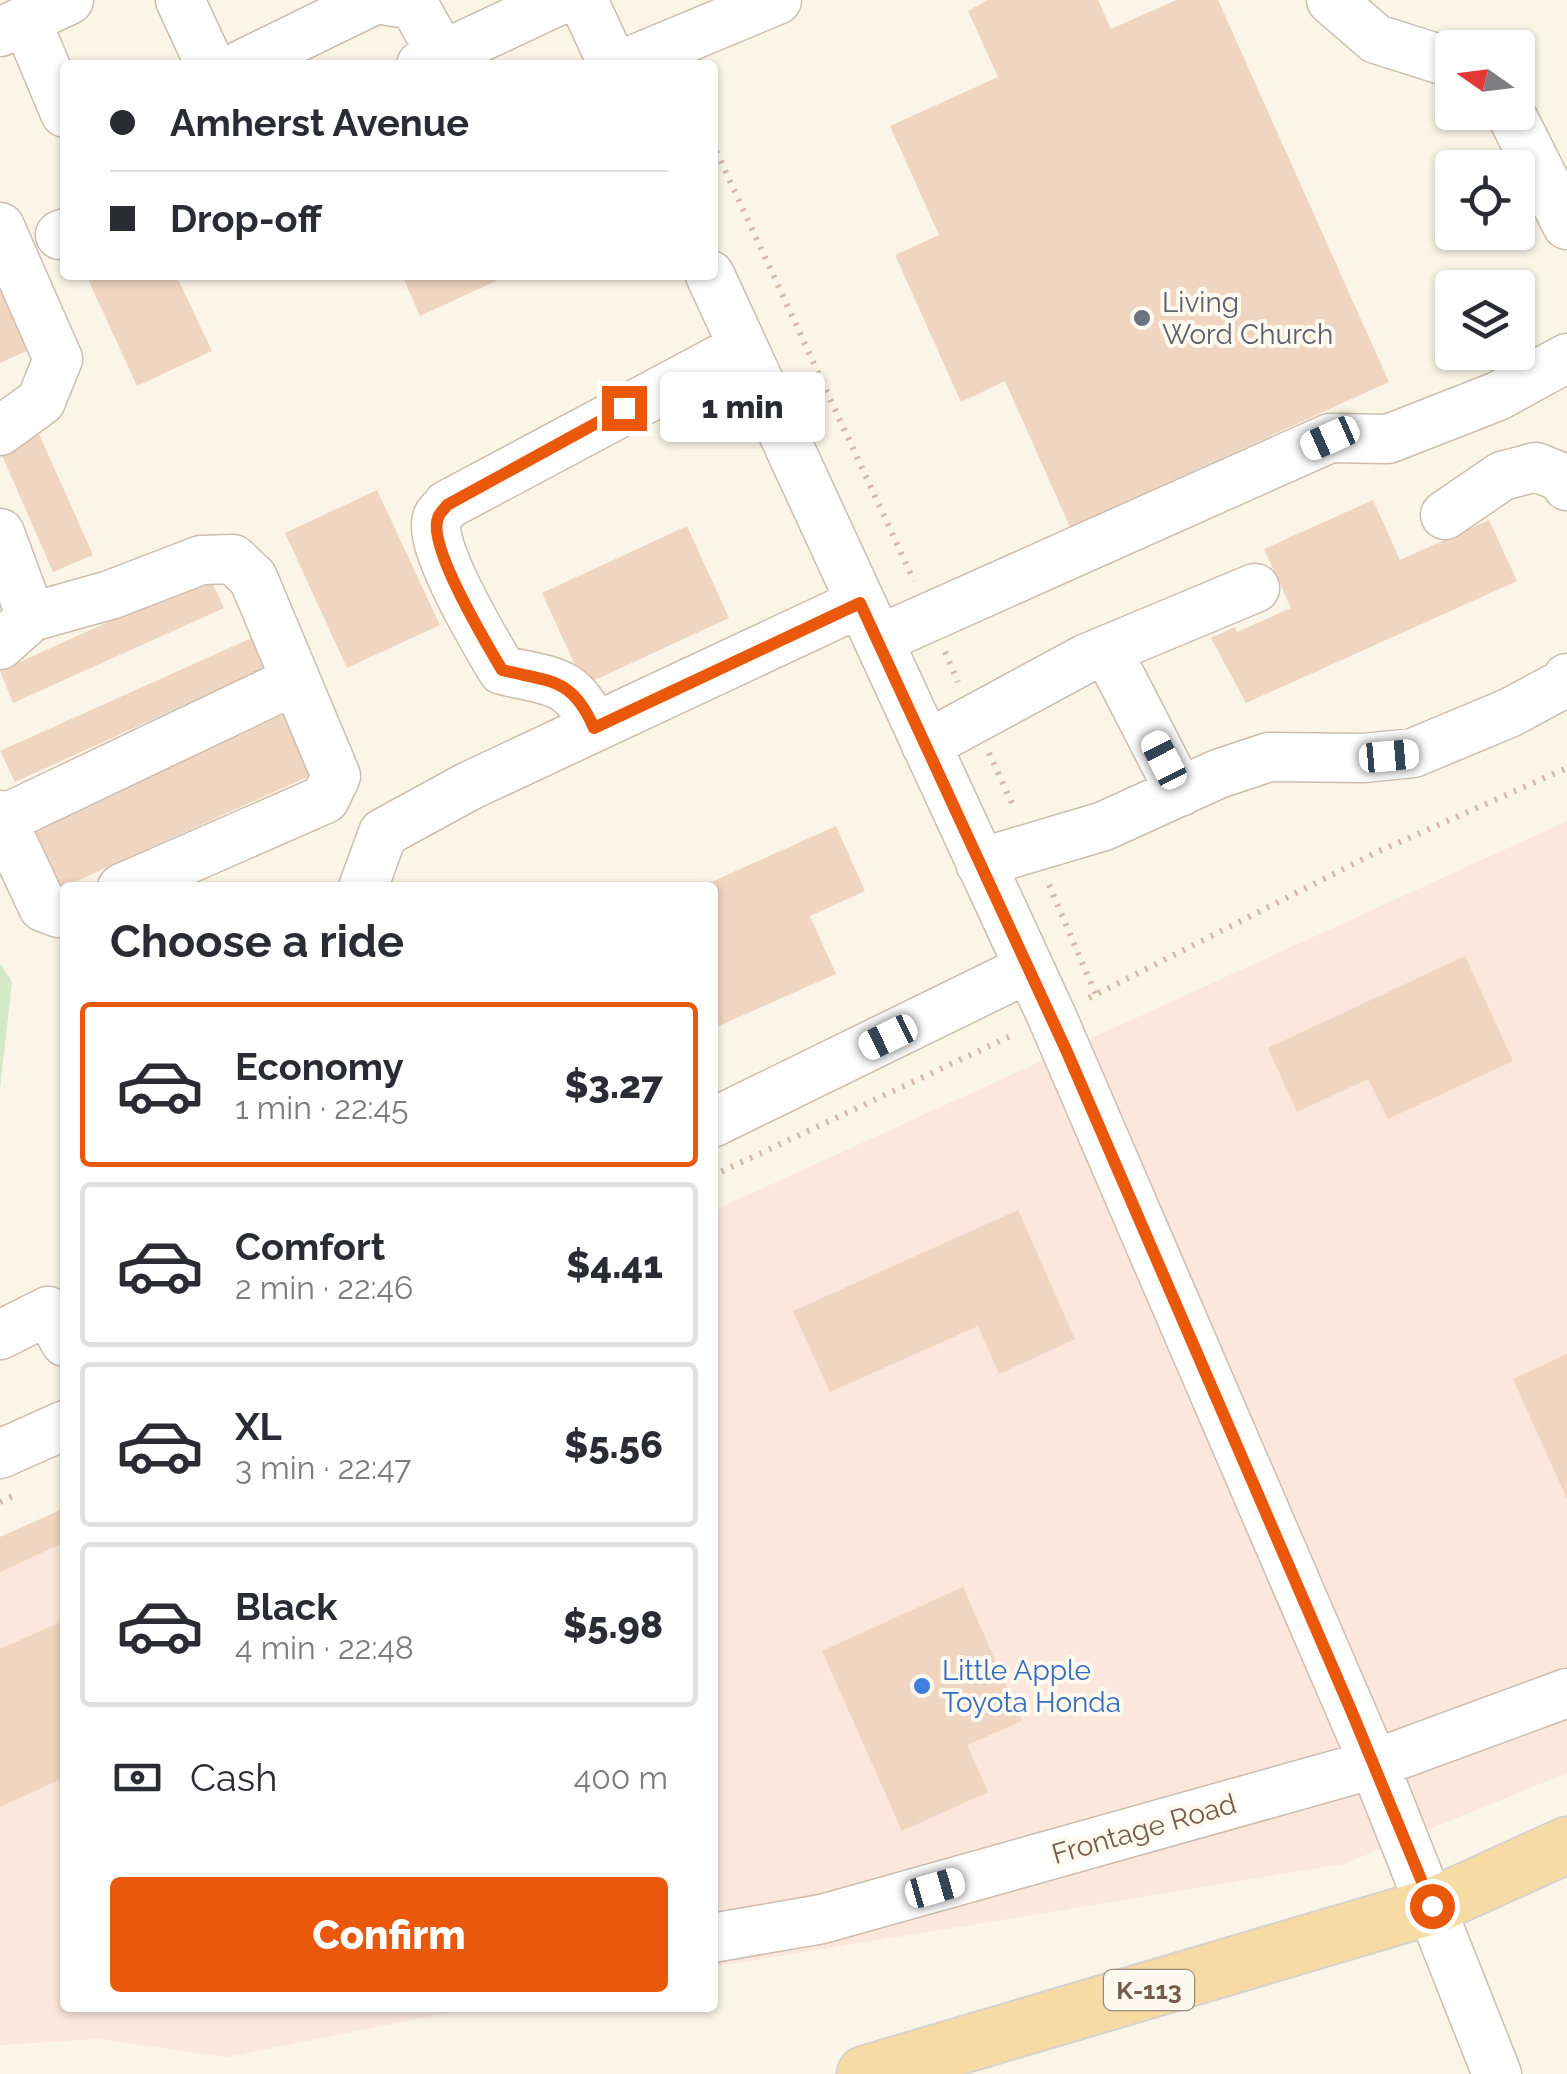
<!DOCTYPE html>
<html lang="en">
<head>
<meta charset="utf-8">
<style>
  :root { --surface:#fff; --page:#f2f2f3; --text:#2b2b33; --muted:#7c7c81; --line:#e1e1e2; --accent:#ea580c }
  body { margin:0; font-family:Raleway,sans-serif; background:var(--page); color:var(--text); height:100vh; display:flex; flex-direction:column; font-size:38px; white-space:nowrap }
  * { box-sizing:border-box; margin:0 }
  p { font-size:32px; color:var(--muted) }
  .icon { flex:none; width:55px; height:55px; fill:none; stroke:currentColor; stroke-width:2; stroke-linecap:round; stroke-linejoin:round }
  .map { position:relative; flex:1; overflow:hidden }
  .panel { position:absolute; left:60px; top:882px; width:658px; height:1130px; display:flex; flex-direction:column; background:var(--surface); border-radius:10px; box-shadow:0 2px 8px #0004 }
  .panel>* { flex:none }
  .hud { position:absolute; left:60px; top:60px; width:658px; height:220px; border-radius:10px; box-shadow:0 2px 8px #0004; display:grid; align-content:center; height:220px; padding:0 50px; background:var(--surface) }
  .needle { width:65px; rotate:284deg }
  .buttons { position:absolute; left:1435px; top:30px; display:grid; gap:20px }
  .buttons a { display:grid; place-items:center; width:100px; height:100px; border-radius:10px; background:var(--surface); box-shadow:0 2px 8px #0004; font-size:50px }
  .end { position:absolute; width:45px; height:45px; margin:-22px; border:12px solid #ea580c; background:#fff; box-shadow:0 0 0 5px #fff }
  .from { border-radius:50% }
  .bubble { position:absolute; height:70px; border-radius:10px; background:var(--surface); box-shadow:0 2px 8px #0004; font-size:32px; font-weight:800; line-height:70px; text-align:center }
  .car { position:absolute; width:30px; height:60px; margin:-30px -15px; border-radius:12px; box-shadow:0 0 8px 2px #0007; background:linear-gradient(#fff 24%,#345 0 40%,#fff 0 76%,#345 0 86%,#fff 0) }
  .hud b { display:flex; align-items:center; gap:35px; height:95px; font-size:38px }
  .hud b+b { border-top:2px solid var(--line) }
  .hud i { width:25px; height:25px; background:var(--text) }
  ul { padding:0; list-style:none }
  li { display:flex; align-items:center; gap:30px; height:165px; margin:0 20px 15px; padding:0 30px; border:5px solid var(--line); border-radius:10px }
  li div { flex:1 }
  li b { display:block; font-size:38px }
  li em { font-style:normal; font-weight:800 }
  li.current { border-color:var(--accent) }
  li>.icon { width:90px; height:90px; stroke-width:1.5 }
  h2 { padding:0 50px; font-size:45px; line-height:120px }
  .pay { display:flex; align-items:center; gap:25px; height:110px; padding:0 50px; font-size:38px }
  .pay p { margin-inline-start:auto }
  .primary-button { display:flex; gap:20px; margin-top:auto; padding:20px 50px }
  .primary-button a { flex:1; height:115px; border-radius:10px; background:var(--accent); color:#fff; font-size:40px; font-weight:800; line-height:115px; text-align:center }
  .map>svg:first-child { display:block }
</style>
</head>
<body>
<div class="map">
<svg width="1567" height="2074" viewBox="0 0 1567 2074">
  <rect width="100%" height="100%" fill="#fbf5e8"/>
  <path fill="#fbe7dc" d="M1567 821V1773L1344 1864 713 1967V1211Z
    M65 1508V2008H471L227 2057 99 2039 0 2045V1537Z"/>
  <path fill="#d3e9c7" d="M0 963 12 982 0 1089Z"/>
  <path fill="#f0d5c1" d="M988 0H1098L1111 29 1176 0H1218L1389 382 1070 527 1005 381 961 402 895 255 939 235 890 126 998 77 968 11Z
    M86 275H125L127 280 137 275H176L212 351 137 386Z
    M402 275H509L420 316Z
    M7 284 37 346 0 363V287Z
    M39 434 93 555 53 572 0 451Z
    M377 490 440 625 347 668 285 533Z
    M1373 500 1400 560 1489 520 1517 581 1246 703 1211 638 1235 627 1237 632 1291 608 1264 549Z
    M687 526 729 618 584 685 542 593Z
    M209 576 224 608 13 703 0 671Z
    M256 636 270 666 15 782 0 751Z
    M290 712 318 772 46 895 19 835Z
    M836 826 865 891 810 916 836 974 712 1029V888H698Z
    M1465 956 1513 1061 1388 1119 1368 1079 1297 1112 1268 1048Z
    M1018 1210 1075 1339 999 1374 978 1326 830 1392 793 1311Z
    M1567 1354V1499L1513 1379Z
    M65 1508V1542L0 1572V1537Z
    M963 1587 1022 1721 967 1745 988 1792 902 1831 822 1651Z
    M65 1620V1777L0 1807V1649Z"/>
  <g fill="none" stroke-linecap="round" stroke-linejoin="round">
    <defs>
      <path id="minor" d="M180 0 210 65
        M383 0 414 5 442 55
        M583 0 613 65
        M1331 0 1376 39 1452 63
        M26 20 65 113
        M0 32 69 0
        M241 65 374 0
        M421 65 560 0
        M621 65 777 0
        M1510 112 1567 225
        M0 227 58 359 41 401 0 431
        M60 235 65 233
        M710 275 1052 1017 1374 1764 1497 2074
        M1445 515 1502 476 1536 467 1563 478 1567 486
        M0 533 31 617
        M878 640 1330 438 1388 439 1498 396 1567 358
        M0 645 31 617 110 595 201 560 233 559 253 578 336 776 325 799 122 888
        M1107 650 1180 792
        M594 727C572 677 551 682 502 670 486 643 427 545 437 518 439 513 444 510 447 505L743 347
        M926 745 1085 659 1255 588
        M0 815 43 907 59 913 65 910
        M2 820 296 680
        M980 863 1104 826 1218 774 1269 757 1364 758 1413 753 1509 713 1563 684 1567 678
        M363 888 383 833 469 786 860 603
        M712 1123 1029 968
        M0 1335 48 1311 65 1342
        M0 1454 65 1425
        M712 1938 822 1919 1374 1764 1567 1693"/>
      <path id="major" d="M865 2074 1433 1906 1567 1845"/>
    </defs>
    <use href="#minor" stroke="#cdbdae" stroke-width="51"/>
    <use href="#major" stroke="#d8d2cd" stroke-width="59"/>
    <path stroke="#d5b9a4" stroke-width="6" stroke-dasharray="2.5 8" stroke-linecap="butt" d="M712 142 914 581
      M945 652 958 682
      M989 753 1015 810
      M1049 885 1096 995
      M1089 998 1375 853 1567 768
      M712 1176 1015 1034
      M0 1502 17 1494"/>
    <use href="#minor" stroke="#fff" stroke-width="48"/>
    <use href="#major" stroke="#f6dba4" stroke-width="55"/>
  </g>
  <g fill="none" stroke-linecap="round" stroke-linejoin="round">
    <path stroke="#ea580c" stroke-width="12" d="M624 408 447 505C444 510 439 513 438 518 427 545 486 643 502 670 550 682 572 677 594 728L860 603 1067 1052 1351 1710 1432 1906"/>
  </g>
  <circle fill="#6b7280" stroke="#fef9ee" stroke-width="4" cx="1142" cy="318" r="10"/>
  <circle fill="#3f7fe0" stroke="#fef9ee" stroke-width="4" cx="922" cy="1686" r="10"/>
  <g text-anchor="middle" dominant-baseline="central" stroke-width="8" stroke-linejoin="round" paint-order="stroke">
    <rect fill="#fef9ee" stroke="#9d8c7d" stroke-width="2.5" x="1104" y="1970" width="90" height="40" rx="8"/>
    <g font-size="25" font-weight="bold" fill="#745d4d">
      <text x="1149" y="1990">K-113</text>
    </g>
    <g font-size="28" fill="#5b616d" stroke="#fef9ee" text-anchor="start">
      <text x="1162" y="302">Living<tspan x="1162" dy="32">Word Church</tspan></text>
    </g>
    <g font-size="28" fill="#366cbe" stroke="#fef9ee" text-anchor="start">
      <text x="942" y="1670">Little Apple<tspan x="942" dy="32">Toyota Honda</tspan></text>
    </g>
    <g font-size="28" fill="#745d4d" stroke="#fef9ee">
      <text transform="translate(1144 1829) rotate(-16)">Frontage Road</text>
    </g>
  </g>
</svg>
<div class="buttons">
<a><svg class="needle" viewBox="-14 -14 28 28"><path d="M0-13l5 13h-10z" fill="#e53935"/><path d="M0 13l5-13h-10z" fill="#7c7c81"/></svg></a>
<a><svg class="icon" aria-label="locate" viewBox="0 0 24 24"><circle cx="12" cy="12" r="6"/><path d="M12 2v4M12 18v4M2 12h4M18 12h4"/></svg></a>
<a><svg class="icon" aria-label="layers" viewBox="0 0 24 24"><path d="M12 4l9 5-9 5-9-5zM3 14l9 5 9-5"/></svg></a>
</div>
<i class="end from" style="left:1432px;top:1906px"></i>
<i class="end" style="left:624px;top:408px"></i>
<div class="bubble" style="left:660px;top:372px;width:165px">1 min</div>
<i class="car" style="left:1330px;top:438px;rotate:246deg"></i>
<i class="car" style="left:1389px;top:756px;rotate:85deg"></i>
<i class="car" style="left:1164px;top:760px;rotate:333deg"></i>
<i class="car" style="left:888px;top:1037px;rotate:244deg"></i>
<i class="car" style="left:935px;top:1888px;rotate:74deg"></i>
<div class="hud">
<b><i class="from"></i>Amherst Avenue</b>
<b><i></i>Drop-off</b>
</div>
<section class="panel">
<h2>Choose a ride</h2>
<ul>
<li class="current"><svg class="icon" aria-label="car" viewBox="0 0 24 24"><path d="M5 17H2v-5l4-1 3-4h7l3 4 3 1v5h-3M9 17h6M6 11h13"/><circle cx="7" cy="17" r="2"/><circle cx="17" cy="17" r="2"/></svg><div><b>Economy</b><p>1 min · 22:45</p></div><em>$3.27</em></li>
<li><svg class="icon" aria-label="car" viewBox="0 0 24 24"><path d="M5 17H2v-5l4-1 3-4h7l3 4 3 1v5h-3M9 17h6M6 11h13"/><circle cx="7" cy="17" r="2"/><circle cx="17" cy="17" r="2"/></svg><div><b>Comfort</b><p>2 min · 22:46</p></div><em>$4.41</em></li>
<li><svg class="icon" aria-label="car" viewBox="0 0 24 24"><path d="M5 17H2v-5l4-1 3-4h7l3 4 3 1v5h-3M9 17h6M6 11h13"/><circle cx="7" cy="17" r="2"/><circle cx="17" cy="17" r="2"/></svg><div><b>XL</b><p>3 min · 22:47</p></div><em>$5.56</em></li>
<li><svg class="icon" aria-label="car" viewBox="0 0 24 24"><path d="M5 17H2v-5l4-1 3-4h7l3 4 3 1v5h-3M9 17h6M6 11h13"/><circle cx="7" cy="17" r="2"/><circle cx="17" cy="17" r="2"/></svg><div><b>Black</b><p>4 min · 22:48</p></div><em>$5.98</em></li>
</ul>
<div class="pay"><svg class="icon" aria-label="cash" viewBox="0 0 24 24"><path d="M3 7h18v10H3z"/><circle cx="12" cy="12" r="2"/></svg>Cash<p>400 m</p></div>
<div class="primary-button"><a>Confirm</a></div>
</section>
</div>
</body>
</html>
